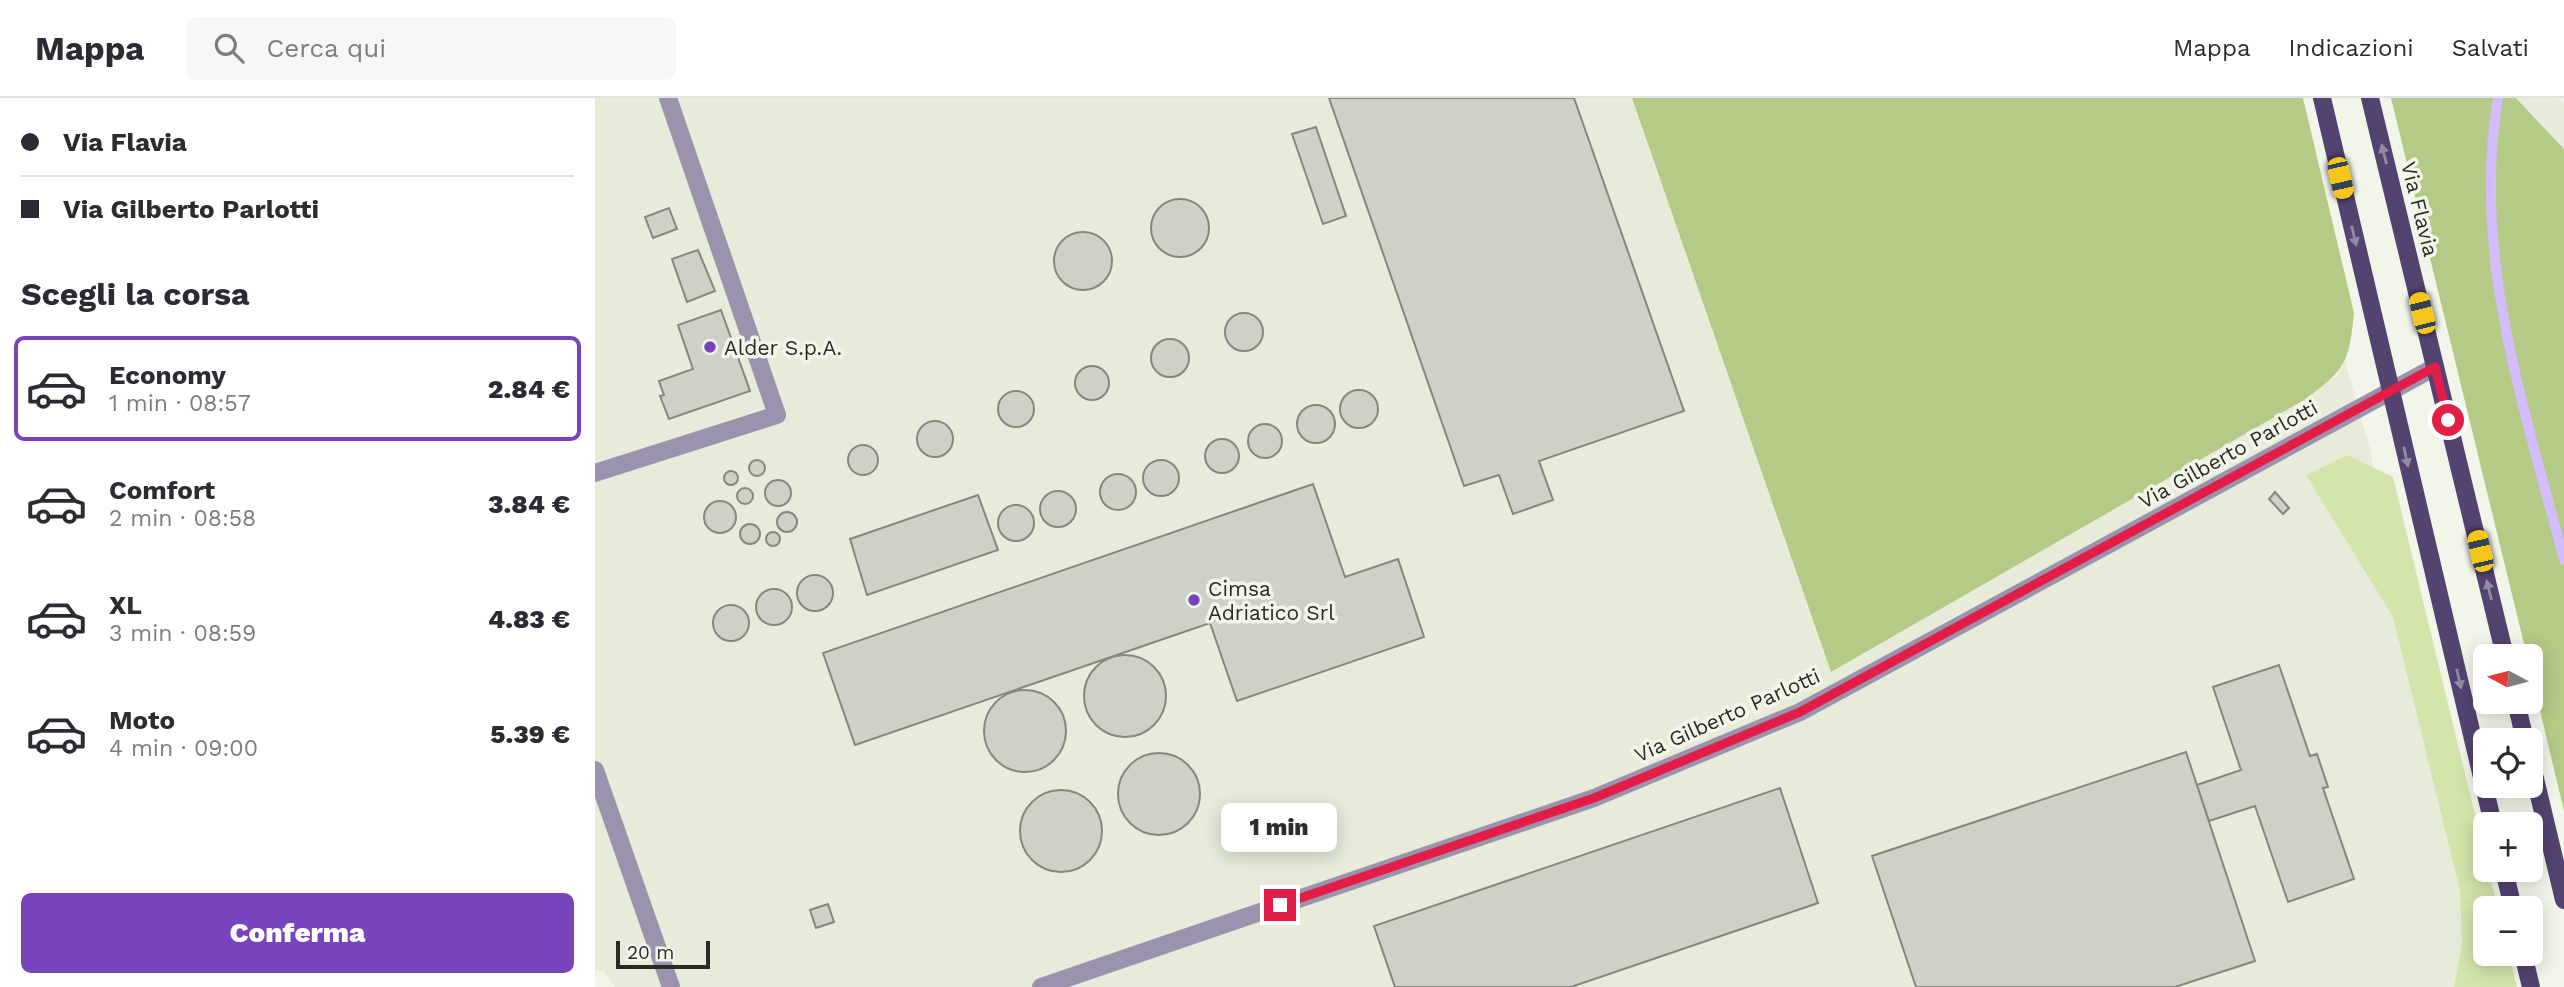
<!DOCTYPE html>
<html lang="it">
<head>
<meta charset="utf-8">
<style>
  :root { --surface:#fff; --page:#f7f7f7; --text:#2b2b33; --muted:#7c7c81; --line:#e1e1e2; --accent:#74b }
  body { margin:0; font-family:"Work Sans",sans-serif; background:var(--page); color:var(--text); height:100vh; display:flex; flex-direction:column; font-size:26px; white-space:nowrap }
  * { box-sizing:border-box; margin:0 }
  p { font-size:23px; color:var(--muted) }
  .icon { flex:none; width:38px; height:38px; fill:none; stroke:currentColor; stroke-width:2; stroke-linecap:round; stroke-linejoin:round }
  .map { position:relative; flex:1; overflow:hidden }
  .panel { display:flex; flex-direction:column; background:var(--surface); width:595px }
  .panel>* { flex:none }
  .banner { display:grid; align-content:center; height:154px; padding:0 21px; background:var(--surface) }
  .needle { width:46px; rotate:277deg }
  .buttons { position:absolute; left:1878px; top:546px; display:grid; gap:14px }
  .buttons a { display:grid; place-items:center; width:70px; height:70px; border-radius:10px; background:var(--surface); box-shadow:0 4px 18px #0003; font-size:35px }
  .scale { position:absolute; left:21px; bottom:18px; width:94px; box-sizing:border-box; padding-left:7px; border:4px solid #2a2b27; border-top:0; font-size:19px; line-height:24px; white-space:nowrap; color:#2a2b27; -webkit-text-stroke:5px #f2f6ea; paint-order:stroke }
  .end { position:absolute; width:32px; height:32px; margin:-16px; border:9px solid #e11d48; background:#fff; box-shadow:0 0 0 4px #fff }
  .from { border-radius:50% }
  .bubble { position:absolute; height:49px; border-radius:10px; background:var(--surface); box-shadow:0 4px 18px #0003; font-size:23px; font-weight:800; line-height:49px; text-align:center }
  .car { position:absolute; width:21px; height:42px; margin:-21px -10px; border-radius:9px; box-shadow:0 0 5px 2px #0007; background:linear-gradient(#f5c518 24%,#345 0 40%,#f5c518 0 76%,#345 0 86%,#f5c518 0) }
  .banner b { display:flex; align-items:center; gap:24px; height:66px; font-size:26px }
  .banner b+b { border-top:2px solid var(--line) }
  .banner i { width:18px; height:18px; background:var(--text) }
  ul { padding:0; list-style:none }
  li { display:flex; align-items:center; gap:21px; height:105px; margin:0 14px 10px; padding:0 7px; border:4px solid transparent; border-radius:10px }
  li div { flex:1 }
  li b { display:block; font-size:26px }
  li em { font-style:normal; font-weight:800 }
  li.current { border-color:var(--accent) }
  li>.icon { width:63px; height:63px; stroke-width:1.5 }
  h2 { padding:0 21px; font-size:32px; line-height:84px }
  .primary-button { display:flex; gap:14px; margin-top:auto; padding:14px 21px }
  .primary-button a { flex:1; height:80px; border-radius:10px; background:var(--accent); color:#fff; font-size:28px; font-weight:800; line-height:80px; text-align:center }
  header { display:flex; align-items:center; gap:42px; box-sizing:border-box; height:98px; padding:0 35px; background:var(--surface); border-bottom:2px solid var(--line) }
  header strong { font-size:33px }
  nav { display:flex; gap:38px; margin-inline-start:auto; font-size:24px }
  .search { width:490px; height:63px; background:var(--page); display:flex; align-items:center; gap:18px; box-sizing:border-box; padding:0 24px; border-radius:10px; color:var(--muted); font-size:26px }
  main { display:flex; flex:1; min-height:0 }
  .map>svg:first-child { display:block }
</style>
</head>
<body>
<header>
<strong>Mappa</strong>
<div class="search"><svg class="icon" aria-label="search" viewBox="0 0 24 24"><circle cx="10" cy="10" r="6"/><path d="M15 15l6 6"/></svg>Cerca qui</div>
<nav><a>Mappa</a><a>Indicazioni</a><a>Salvati</a></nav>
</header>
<main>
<section class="panel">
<div class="banner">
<b><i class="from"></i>Via Flavia</b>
<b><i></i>Via Gilberto Parlotti</b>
</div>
<h2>Scegli la corsa</h2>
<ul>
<li class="current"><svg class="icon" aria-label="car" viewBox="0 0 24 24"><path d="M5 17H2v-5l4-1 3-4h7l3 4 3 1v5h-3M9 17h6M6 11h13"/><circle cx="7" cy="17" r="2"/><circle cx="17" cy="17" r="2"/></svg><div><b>Economy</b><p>1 min · 08:57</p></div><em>2.84 €</em></li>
<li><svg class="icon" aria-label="car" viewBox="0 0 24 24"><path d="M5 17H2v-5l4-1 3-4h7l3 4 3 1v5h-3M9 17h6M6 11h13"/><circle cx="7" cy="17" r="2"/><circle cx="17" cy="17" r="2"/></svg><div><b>Comfort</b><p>2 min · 08:58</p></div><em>3.84 €</em></li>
<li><svg class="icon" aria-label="car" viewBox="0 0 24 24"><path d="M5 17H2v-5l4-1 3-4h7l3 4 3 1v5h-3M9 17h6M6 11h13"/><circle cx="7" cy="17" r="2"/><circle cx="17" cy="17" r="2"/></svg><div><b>XL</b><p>3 min · 08:59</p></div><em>4.83 €</em></li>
<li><svg class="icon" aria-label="car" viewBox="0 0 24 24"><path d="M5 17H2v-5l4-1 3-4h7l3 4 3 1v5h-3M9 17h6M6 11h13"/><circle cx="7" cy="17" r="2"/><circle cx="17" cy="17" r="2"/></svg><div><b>Moto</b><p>4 min · 09:00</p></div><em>5.39 €</em></li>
</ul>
<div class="primary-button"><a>Conferma</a></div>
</section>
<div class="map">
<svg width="1969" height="889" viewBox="0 0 1969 889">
  <rect width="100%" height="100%" fill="#f2f6ea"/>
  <path fill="#e6ecd9" d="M0 0H1037L1236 574 1743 277 1750 263 1774 347 1897 889H20L9 874 0 872Z
    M1921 0H1963L1969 6V51Z"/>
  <path fill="#d4e5ab" d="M1752 357 1798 379 1890 758V772H1893L1903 810H1890V856H1914L1922 889H1859L1867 847 1865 793 1798 519 1711 377Z"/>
  <path fill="#b6ca87" d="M1037 0H1708L1759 215C1754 266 1750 272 1709 302L1236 574Z
    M1796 0H1921L1969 51V713L1936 575V558H1932Z"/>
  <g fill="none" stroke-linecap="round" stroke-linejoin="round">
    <path stroke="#d3bdfe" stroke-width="10" d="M1903 0C1876 157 1930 311 1969 462"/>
  </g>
  <path fill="#ced2c6" stroke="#85887e" stroke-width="2" d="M734 0H979L1089 313 944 363 958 402 918 416 904 377 869 388Z
    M721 29 751 118 728 126 697 36Z
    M556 130a29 29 0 1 1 58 0a29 29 0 1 1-58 0Z
    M74 110 82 131 58 140 50 119Z
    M459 163a29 29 0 1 1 58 0a29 29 0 1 1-58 0Z
    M103 152 120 193 92 204 77 161Z
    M126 212 155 293 74 321 65 298 69 297 64 283 98 271 83 227Z
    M630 234a19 19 0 1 1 38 0a19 19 0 1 1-38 0Z
    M556 260a19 19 0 1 1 38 0a19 19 0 1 1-38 0Z
    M480 285a17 17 0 1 1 34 0a17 17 0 1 1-34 0Z
    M745 311a19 19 0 1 1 38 0a19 19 0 1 1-38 0Z
    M403 311a18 18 0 1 1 36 0a18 18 0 1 1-36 0Z
    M702 326a19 19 0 1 1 38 0a19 19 0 1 1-38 0Z
    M322 341a18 18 0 1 1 36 0a18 18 0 1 1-36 0Z
    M653 343a17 17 0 1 1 34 0a17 17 0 1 1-34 0Z
    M610 358a17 17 0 1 1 34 0a17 17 0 1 1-34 0Z
    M253 362a15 15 0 1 1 30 0a15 15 0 1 1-30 0Z
    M548 380a18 18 0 1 1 36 0a18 18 0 1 1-36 0Z
    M154 370a8 8 0 1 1 16 0a8 8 0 1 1-16 0Z
    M129 380a7 7 0 1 1 14 0a7 7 0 1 1-14 0Z
    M505 394a18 18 0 1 1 36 0a18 18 0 1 1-36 0Z
    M170 395a13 13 0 1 1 26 0a13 13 0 1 1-26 0Z
    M718 386 750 479 803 461 829 539 642 603 615 525 260 647 228 555Z
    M142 398a8 8 0 1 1 16 0a8 8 0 1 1-16 0Z
    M445 411a18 18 0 1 1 36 0a18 18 0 1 1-36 0Z
    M1680 394 1694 410 1688 416 1674 401Z
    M383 397 403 452 272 497 255 441Z
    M109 419a16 16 0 1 1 32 0a16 16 0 1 1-32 0Z
    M403 425a18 18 0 1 1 36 0a18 18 0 1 1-36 0Z
    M182 424a10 10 0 1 1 20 0a10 10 0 1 1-20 0Z
    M145 436a10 10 0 1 1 20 0a10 10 0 1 1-20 0Z
    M171 441a7 7 0 1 1 14 0a7 7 0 1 1-14 0Z
    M202 495a18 18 0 1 1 36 0a18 18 0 1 1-36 0Z
    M161 509a18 18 0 1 1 36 0a18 18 0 1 1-36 0Z
    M118 525a18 18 0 1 1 36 0a18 18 0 1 1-36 0Z
    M489 598a41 41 0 1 1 82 0a41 41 0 1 1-82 0Z
    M1684 567 1715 658 1722 656 1733 689 1728 690 1759 781 1693 804 1660 708 1614 723 1602 687 1646 672 1618 589Z
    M389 633a41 41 0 1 1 82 0a41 41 0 1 1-82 0Z
    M1591 654 1660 863 1580 889H1321L1277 758Z
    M523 696a41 41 0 1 1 82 0a41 41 0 1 1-82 0Z
    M1185 690 1223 805 976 889H800L779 828Z
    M425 733a41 41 0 1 1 82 0a41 41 0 1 1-82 0Z
    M233 806 239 824 221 830 215 812Z"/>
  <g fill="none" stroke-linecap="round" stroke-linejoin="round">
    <path stroke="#9b92ae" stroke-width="18" d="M1796 293 1840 269
      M0 375 182 317 73 0"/>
    <path stroke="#9b92ae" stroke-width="18" d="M0 672 76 889
      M446 889 999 700 1205 614 1796 293"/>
    <path stroke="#534371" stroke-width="18" d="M1727 0 1898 726
      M1775 0 1910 558
      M1921 604 1930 642
      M1936 664 1969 802
      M1909 772 1918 810
      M1928 856 1936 889"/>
  </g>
  <defs><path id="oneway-solid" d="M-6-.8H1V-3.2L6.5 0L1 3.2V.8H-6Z" transform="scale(1.75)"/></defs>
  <g fill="#938ba1">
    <use href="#oneway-solid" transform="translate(1789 56) rotate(-104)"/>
    <use href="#oneway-solid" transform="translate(1759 138) rotate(77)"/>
    <use href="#oneway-solid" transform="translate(1811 359) rotate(77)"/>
    <use href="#oneway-solid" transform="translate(1894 492) rotate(-104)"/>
    <use href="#oneway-solid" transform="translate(1864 581) rotate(77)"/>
  </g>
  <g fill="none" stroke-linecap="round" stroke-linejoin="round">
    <path stroke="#e11d48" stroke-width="9" d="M685 807 999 700 1205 614 1840 269 1853 322"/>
  </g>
  <g fill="#74b" stroke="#f2f6ea" stroke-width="2.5">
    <circle cx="115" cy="249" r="7"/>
    <circle cx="599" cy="502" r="7"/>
  </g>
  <g text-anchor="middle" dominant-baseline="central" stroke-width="7" stroke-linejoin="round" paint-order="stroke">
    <g font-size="21" fill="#2a2b27" stroke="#f2f6ea">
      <text transform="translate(1825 111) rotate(76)">Via Flavia</text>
      <text transform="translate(1633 356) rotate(-29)">Via Gilberto Parlotti</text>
      <text transform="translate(1132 617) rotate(-24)">Via Gilberto Parlotti</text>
    </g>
    <g font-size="21" fill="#2a2b27" stroke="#f2f6ea" text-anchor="start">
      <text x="129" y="249">Alder S.p.A.</text>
      <text x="613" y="490">Cimsa<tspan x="613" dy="24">Adriatico Srl</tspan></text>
    </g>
  </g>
</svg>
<div class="buttons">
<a><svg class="needle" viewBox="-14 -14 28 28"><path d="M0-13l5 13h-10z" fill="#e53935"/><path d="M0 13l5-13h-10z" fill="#7c7c81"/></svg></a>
<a><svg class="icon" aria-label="locate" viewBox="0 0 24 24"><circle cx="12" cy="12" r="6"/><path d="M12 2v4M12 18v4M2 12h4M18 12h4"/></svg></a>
<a>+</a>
<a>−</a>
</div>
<div class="scale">20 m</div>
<i class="end from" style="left:1853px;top:322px"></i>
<i class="end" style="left:685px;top:807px"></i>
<div class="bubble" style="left:626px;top:705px;width:116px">1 min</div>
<i class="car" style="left:1745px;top:80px;rotate:167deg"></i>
<i class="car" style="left:1827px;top:215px;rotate:346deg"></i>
<i class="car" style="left:1885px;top:453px;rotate:347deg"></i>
</div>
</main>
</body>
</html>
